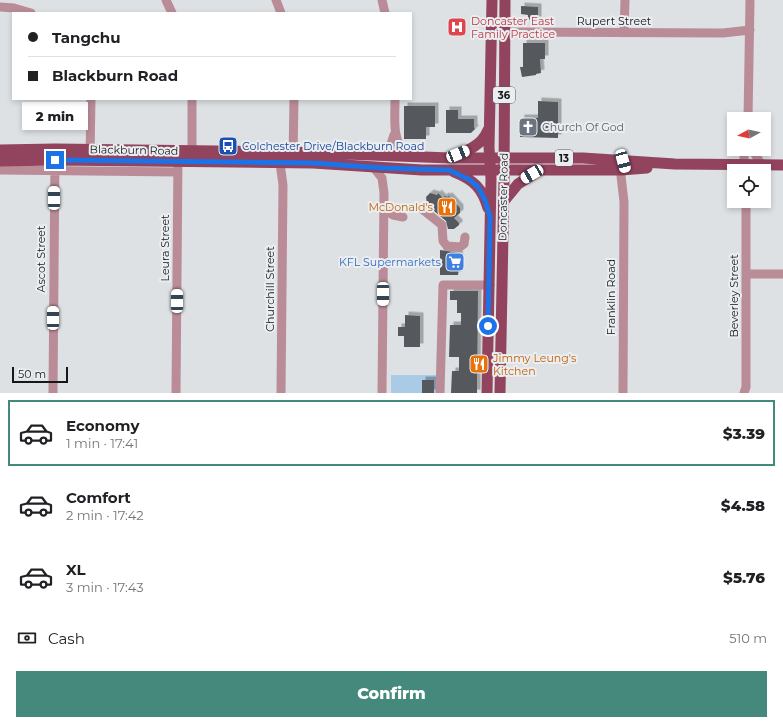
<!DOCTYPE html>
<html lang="en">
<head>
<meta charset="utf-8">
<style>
  :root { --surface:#fff; --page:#f6f6f6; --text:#202124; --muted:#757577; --line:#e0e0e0; --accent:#45897d }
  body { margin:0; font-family:Montserrat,sans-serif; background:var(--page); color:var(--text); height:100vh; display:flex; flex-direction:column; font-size:15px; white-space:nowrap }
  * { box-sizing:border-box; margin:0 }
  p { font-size:13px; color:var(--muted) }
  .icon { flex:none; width:22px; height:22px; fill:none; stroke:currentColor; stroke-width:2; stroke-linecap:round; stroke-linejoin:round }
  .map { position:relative; height:393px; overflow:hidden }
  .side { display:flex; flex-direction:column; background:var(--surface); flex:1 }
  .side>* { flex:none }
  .banner { position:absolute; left:12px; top:12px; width:400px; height:88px; border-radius:0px; box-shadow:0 2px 6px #0003; display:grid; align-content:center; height:88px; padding:0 16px; background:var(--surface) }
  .needle { width:26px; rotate:262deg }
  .buttons { position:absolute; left:727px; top:112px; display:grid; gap:8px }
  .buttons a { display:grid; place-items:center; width:44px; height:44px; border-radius:0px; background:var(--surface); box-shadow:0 2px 6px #0003; font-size:20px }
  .scale { position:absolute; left:12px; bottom:10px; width:56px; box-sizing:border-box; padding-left:4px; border:2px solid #161718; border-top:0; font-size:11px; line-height:14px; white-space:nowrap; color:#161718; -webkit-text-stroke:3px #eaeef1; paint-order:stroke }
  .end { position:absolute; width:18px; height:18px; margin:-9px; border:5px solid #1a73e8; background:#fff; box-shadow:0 0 0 2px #fff }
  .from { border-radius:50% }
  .bubble { position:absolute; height:28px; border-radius:0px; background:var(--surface); box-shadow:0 2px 6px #0003; font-size:13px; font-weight:800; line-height:28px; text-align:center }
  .car { position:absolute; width:12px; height:24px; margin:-12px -6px; border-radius:5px; box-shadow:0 0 3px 1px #0007; background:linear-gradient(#fff 24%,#345 0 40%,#fff 0 76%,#345 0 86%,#fff 0) }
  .banner b { display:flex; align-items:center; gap:14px; height:38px; font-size:15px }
  .banner b+b { border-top:1px solid var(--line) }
  .banner i { width:10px; height:10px; background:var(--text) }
  ul { padding:7px 0 0; list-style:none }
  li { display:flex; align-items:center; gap:12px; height:66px; margin:0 8px 6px; padding:0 8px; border:2px solid transparent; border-radius:0px }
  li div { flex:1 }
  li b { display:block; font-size:15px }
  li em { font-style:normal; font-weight:800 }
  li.current { border-color:var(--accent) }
  li>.icon { width:36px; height:36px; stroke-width:1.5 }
  .pay { display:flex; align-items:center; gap:10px; height:44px; padding:0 16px; font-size:15px }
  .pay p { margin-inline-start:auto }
  .action { display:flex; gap:8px; margin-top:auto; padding:8px 16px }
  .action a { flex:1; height:46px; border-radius:0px; background:var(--accent); color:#fff; font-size:16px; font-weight:800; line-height:46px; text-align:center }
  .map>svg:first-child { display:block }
</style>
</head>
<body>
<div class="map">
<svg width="783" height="393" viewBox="0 0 783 393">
  <defs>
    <filter id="shadow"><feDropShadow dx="3.5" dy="-3.5" stdDeviation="0" flood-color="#0004"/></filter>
  </defs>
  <rect width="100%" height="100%" fill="#dde1e3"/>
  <path fill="#a9cbe5" d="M391 375H438V393H391Z"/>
  <path fill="#55585b" filter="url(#shadow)" d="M521 6 538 7V20H528V15L521 14Z
    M523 43H545V59H540L541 73 536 74V75L522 77 520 67H523Z
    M538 101 558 102V138L520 137 521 118H538Z
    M404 106H435V127H426V139H404Z
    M446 110H458V119H474V127L475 129 471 133H446Z
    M430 193 437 195 438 193 443 198 445 196 447 197 449 196 460 208V213L454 218 459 223V225L454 229H448L446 221 427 205 426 197Z
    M440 250 459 253 460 263 458 275H440Z
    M450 291H478L477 393H451L452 371H459V357H449L450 325H461V313H457V300H450Z
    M405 315 420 316V347H404V336H398V327H405Z
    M422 380H434V393H422Z"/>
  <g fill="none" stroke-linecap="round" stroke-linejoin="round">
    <path stroke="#ba8c98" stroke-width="9" d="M166 0 172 13
      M276 0 281 13
      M382 0 385 13
      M0 7 14 8 31 13
      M505 32 723 33 750 30
      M624 33 625 0
      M395 99C395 122 392 136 405 156
      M748 119 750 0
      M752 149 761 164
      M90 156 91 99
      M383 156 390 147 394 135
      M281 157 280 163 283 185 281 393
      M192 158V99
      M293 158 294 99
      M744 164V149
      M374 168 382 178 384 193 382 393
      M0 170 178 172
      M384 209 393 215 403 217
      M422 209 442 225 443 241 447 246 460 247 464 244 465 237
      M746 274H783
      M53 393 55 154
      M176 393 178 156
      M440 393 443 285H490
      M623 393 624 202 621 176 623 165
      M744 393 746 387V201"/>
    <path stroke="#92435d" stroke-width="11" d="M0 150 55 149 293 152 450 158H583L675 164 783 165
      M454 156C469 150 482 145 488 130
      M0 161 55 160 313 163 422 170H621L647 168
      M454 172C474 180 482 188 488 208
      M504 201 518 184 540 170
      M487 393 491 179 489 147 492 0
      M500 393 504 180 505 0"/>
  </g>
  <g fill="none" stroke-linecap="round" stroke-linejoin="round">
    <path stroke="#1a73e8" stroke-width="5" d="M55 160 313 163 383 168 449 170 470 180 478 187 485 200 490 217 488 326"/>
  </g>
  <defs>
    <symbol id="hospital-square" viewBox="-11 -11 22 22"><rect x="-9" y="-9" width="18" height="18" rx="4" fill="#e0444e" stroke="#eaeef1"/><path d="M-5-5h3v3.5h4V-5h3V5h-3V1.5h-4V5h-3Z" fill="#fff"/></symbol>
    <symbol id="church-square" viewBox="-11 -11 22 22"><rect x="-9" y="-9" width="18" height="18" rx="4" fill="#6b7280" stroke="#eaeef1"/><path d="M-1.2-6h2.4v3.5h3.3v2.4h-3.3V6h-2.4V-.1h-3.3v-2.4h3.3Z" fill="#fff"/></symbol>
    <symbol id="bus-square" viewBox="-11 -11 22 22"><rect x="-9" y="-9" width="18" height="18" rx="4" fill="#1a4fb4" stroke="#eaeef1"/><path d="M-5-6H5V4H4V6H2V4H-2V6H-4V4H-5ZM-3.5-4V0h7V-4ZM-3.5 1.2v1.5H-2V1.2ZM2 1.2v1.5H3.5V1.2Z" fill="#fff"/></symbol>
    <symbol id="restaurant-square" viewBox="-11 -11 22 22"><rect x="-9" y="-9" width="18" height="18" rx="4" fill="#e8710a" stroke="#eaeef1"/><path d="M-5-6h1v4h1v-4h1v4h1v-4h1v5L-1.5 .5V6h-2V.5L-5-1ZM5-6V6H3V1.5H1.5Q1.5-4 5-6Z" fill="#fff"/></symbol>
    <symbol id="supermarket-square" viewBox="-11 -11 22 22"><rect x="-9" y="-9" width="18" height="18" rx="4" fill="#3f7fe0" stroke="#eaeef1"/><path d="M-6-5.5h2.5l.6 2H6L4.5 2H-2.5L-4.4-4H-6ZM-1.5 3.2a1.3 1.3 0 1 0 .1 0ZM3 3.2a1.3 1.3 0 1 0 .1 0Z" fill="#fff"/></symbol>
  </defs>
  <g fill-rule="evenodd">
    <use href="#hospital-square" x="446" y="16" width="22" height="22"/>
    <use href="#church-square" x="517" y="116" width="22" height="22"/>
    <use href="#bus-square" x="217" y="135" width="22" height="22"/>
    <use href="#restaurant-square" x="436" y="196" width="22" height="22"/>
    <use href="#supermarket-square" x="444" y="251" width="22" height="22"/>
    <use href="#restaurant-square" x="468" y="353" width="22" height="22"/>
  </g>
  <g text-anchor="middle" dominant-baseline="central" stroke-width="4" stroke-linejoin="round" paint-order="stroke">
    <g fill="#eaeef1" stroke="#565859" stroke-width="1">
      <rect x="493" y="87" width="22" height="16" rx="3"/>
      <rect x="555" y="150" width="18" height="16" rx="3"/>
    </g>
    <g font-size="10" font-weight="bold" fill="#161718">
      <text x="504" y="95">36</text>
      <text x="564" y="158">13</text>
    </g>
    <g font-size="11" fill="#be3a42" stroke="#eaeef1" text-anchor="start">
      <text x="471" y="21">Doncaster East<tspan x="471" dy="13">Family Practice</tspan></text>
    </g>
    <g font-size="11" fill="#161718" stroke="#eaeef1">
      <text x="614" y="21">Rupert Street</text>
      <text transform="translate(134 150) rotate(1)">Blackburn Road</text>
      <text transform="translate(503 197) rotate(-89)">Doncaster Road</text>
      <text transform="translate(165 248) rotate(-90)">Leura Street</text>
      <text transform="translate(41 259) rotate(-90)">Ascot Street</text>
      <text transform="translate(270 289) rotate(-90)">Churchill Street</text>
      <text transform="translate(734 296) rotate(-90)">Beverley Street</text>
      <text transform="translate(611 297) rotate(-90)">Franklin Road</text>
    </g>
    <g font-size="11" fill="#5b616d" stroke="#eaeef1" text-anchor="start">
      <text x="542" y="127">Church Of God</text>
    </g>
    <g font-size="11" fill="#164399" stroke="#eaeef1" text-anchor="start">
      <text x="242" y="146">Colchester Drive/Blackburn Road</text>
    </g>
    <g font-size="11" fill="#c56008" stroke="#eaeef1" text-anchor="end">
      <text x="433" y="207">McDonald's</text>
      <text x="493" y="358" text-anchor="start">Jimmy Leung's<tspan x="493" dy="13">Kitchen</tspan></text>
    </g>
    <g font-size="11" fill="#366cbe" stroke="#eaeef1" text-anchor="end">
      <text x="441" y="262">KFL Supermarkets</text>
    </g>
  </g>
</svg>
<div class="buttons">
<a><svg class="needle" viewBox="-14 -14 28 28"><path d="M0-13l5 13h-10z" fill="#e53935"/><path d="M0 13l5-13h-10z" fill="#757577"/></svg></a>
<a><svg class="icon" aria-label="locate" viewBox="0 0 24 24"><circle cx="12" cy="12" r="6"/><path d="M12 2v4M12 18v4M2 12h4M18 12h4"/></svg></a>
</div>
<div class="scale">50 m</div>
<i class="end from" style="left:488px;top:326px"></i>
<i class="end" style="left:55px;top:160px"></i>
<div class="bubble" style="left:22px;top:102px;width:66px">2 min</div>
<i class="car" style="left:458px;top:154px;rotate:68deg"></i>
<i class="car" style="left:623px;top:161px;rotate:165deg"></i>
<i class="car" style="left:532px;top:174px;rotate:240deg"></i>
<i class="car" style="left:54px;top:198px;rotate:0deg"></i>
<i class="car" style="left:383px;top:294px;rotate:180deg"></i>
<i class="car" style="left:177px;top:301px;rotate:0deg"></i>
<i class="car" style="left:53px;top:318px;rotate:0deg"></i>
<div class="banner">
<b><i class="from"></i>Tangchu</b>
<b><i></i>Blackburn Road</b>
</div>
</div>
<section class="side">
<ul>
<li class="current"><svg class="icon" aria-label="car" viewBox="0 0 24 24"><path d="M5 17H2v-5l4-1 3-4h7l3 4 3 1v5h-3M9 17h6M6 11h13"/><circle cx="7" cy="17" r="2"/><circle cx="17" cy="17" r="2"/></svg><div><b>Economy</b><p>1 min · 17:41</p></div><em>$3.39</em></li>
<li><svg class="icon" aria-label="car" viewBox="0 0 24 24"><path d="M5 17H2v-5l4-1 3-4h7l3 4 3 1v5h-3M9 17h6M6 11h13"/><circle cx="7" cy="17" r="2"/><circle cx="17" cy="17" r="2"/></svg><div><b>Comfort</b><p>2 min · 17:42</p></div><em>$4.58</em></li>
<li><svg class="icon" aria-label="car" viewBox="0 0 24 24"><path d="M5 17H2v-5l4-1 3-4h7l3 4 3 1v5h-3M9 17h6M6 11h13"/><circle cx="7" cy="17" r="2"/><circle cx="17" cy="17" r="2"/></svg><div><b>XL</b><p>3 min · 17:43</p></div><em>$5.76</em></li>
</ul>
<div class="pay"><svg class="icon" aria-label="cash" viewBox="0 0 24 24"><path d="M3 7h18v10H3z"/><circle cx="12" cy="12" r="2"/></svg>Cash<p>510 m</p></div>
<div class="action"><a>Confirm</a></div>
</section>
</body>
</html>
